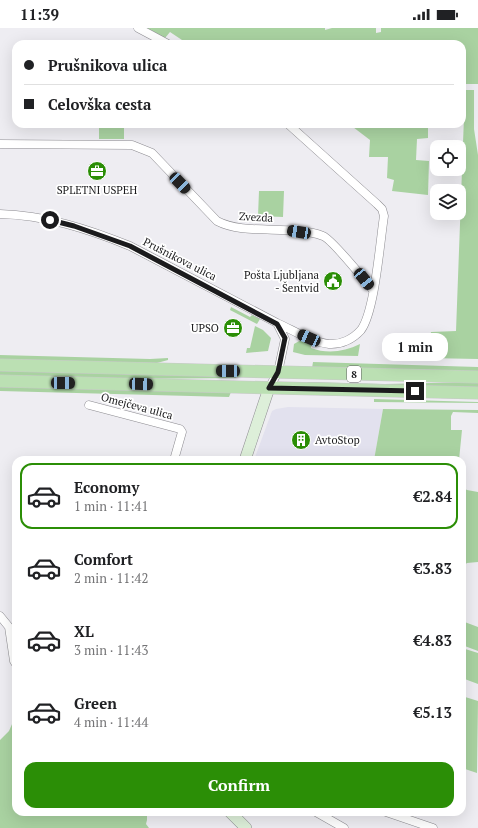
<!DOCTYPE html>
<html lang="en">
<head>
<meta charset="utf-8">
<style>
  :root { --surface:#fff; --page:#f2f2f2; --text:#202124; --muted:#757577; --line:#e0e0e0; --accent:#2b8e06 }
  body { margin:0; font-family:"PT Serif",serif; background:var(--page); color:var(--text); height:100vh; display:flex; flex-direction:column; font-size:15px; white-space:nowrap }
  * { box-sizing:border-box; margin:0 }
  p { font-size:13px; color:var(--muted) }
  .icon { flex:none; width:22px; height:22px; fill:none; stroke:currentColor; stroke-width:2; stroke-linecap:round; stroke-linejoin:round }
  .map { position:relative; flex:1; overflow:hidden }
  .panel { position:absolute; left:12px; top:428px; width:454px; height:360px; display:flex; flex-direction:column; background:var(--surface); border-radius:12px; box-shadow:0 4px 16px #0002 }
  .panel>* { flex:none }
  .top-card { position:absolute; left:12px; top:12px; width:454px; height:88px; border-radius:12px; box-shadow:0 4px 16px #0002; display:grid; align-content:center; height:88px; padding:0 12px; background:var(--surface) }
  .buttons { position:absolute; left:430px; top:112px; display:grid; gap:8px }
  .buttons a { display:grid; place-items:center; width:36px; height:36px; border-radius:8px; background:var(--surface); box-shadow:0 4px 16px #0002; font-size:20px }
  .end { position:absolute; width:18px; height:18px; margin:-9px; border:5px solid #1b1b1d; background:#fff; box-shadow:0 0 0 2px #fff }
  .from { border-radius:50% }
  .bubble { position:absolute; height:28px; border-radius:12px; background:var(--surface); box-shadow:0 4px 16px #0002; font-size:13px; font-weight:700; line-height:28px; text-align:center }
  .car { position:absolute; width:12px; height:24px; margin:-12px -6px; border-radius:5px; box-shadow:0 0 3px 1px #0007; background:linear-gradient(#222 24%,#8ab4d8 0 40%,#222 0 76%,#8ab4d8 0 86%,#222 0) }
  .top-card b { display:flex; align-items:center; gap:14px; height:38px; font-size:15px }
  .top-card b+b { border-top:1px solid var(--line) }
  .top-card i { width:10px; height:10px; background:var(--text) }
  ul { padding:7px 0 0; list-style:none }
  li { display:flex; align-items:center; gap:12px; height:66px; margin:0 8px 6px; padding:0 4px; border:2px solid transparent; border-radius:12px }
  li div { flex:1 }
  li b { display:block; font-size:15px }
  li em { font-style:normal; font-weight:700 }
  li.current { border-color:var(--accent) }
  li>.icon { width:36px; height:36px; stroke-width:1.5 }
  .action { display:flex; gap:8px; margin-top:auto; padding:8px 12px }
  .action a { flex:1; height:46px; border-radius:12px; background:var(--accent); color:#fff; font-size:16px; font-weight:700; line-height:46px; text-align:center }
  .status { display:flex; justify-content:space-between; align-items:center; height:28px; padding:0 20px; background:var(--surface); direction:ltr }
  .status svg { height:11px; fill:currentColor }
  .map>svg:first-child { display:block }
</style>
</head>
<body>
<div class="status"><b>11:39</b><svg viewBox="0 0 49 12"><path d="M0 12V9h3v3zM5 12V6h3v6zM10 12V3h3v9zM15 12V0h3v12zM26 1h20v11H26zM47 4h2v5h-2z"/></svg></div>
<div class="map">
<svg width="478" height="800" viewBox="0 0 478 800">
  <rect width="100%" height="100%" fill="#eeedf2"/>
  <path fill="#e2e1ee" d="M288 379 383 381 374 432H254L272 383 276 381Z"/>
  <path fill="#a9d2a1" d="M147 0H325V2L332 0H376V5L381 4V0H478V56H462V16H188L170 4 165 10Z
    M465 62H474V101L478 127V331L427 330 431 304 456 303Z
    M99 96H124V111H99Z
    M349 96H428V110L417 111 416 132 429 133 428 167 392 163 394 152 387 150 388 129H369L370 112Z
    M259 163H284L283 189 258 188Z
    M231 279 250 289 252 287 260 291 257 296 230 282Z
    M255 298 263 302 271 310 268 323 246 325 247 320H250Z
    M301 312 311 317V320C327 326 344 324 360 316L358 328 305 327 293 324 294 316Z
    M0 327 150 331 168 330V332L157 335 0 333Z
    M313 334 478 339V345L312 340Z
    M0 342 236 348V350L124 351 0 348Z
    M308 354 385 356 478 354V360L307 355Z
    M0 358 231 364 229 369 0 363Z
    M374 371 478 374V375L374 374Z
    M383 381 478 382V385L453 384 451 388V402H462L459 432H374Z
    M462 459 467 462 478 464V534L467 535 462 539Z
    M462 593 478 599V623L462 617Z
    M462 620 478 625V656L462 650Z
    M462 668 478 673 477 745 462 740Z
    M16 687V784H147V792L146 796 149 800H0V712L9 703Z"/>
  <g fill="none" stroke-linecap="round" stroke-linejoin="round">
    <defs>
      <path id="street" d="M138 0 168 16
        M0 116 132 117 152 125 217 193C245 208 291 196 323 208 332 211 365 253 373 262
        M0 186C45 187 88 201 130 218L277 295 285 311 278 344 269 360
        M277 295C293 302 311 314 329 316 341 317 353 311 361 302 375 283 380 213 384 188L382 181 377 176 288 96
        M89 377 180 401 182 404 174 432
        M0 588 9 599 14 633 16 636
        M316 784 344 800
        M386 784 433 800"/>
      <path id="secondary" d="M245 432 269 360
        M230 784 246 800"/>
      <path id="primary" d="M0 337 478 349
        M0 353 478 365"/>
    </defs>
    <use href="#street" stroke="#8d8c91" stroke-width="9"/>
    <use href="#secondary" stroke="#8d8c91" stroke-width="12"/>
    <use href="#primary" stroke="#c8c8c9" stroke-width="13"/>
    <use href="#street" stroke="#fff" stroke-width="8"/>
    <use href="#secondary" stroke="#ddefd9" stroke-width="11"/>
    <use href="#primary" stroke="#bbe0b3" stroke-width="12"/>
  </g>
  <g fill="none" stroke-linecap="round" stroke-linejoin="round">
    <path stroke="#1b1b1d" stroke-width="5" d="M50 192 74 198 130 218 277 296 285 310 278 344 269 360 415 363"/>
  </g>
  <defs>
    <symbol id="office-disc" viewBox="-11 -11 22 22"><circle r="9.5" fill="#2b8e06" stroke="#fff"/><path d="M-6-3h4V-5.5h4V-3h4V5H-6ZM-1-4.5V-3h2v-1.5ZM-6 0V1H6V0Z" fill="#fff"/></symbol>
    <symbol id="civic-disc" viewBox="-11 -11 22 22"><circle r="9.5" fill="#2b8e06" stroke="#fff"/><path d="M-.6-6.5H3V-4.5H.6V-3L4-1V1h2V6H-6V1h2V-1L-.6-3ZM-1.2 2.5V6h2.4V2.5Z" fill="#fff"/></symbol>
    <symbol id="building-disc" viewBox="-11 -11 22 22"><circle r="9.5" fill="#2b8e06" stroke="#fff"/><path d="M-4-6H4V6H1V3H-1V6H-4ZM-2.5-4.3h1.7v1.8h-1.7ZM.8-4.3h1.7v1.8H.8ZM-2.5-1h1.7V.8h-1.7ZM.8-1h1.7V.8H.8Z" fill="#fff"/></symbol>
  </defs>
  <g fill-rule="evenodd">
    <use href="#office-disc" x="86" y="132" width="22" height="22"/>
    <use href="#civic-disc" x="322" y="242" width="22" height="22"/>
    <use href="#office-disc" x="222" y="289" width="22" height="22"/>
    <use href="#building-disc" x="290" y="401" width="22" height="22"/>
  </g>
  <g text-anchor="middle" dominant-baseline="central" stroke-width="3.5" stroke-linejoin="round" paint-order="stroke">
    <rect fill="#fff" stroke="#5f5f61" stroke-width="1" x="347" y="338" width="14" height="16" rx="3"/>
    <g font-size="10" font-weight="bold" fill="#1b1b1d">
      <text x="354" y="346">8</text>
    </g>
    <g font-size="11" fill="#1b1b1d" stroke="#fff" text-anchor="end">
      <text x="97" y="162" text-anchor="middle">SPLETNI USPEH</text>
      <text x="319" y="247">Pošta Ljubljana<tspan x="319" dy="13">- Šentvid</tspan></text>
      <text x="219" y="300">UPSO</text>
      <text x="315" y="412" text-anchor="start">AvtoStop</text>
    </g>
    <g font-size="11" fill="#1b1b1d" stroke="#fff">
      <text transform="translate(256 189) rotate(3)">Zvezda</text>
      <text transform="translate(180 231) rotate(27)">Prušnikova ulica</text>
      <text transform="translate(137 378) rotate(15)">Omejčeva ulica</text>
    </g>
  </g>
</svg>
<div class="buttons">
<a><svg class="icon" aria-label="locate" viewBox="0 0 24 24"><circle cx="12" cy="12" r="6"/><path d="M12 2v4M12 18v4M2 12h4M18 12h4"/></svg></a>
<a><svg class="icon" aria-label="layers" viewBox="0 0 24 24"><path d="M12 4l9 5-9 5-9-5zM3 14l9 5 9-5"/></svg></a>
</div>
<i class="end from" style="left:50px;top:192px"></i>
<i class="end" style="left:415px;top:363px"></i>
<div class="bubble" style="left:382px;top:305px;width:66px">1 min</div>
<i class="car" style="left:180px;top:155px;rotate:136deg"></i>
<i class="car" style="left:299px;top:204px;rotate:279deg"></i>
<i class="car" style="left:364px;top:251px;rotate:141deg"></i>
<i class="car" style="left:309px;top:310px;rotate:294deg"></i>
<i class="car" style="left:228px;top:343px;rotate:271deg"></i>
<i class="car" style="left:63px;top:355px;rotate:91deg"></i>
<i class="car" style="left:141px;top:356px;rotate:92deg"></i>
<div class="top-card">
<b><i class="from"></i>Prušnikova ulica</b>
<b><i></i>Celovška cesta</b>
</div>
<section class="panel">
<ul>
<li class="current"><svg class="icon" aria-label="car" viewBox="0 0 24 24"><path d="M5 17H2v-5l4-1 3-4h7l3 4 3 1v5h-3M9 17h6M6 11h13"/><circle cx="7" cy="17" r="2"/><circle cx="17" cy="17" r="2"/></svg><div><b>Economy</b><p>1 min · 11:41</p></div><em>€2.84</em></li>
<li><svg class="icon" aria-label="car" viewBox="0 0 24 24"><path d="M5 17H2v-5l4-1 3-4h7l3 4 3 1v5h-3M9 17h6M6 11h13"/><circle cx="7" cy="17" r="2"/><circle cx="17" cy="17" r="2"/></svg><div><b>Comfort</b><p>2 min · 11:42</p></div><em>€3.83</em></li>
<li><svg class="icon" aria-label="car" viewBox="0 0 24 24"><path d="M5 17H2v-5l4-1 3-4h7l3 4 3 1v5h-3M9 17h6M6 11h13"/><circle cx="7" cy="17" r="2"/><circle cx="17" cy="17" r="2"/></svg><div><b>XL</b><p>3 min · 11:43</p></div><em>€4.83</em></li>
<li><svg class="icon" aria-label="car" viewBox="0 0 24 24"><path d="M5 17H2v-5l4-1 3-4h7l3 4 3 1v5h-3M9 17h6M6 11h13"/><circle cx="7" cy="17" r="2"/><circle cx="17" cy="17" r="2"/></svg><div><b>Green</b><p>4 min · 11:44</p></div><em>€5.13</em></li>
</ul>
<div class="action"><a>Confirm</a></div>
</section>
</div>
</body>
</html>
